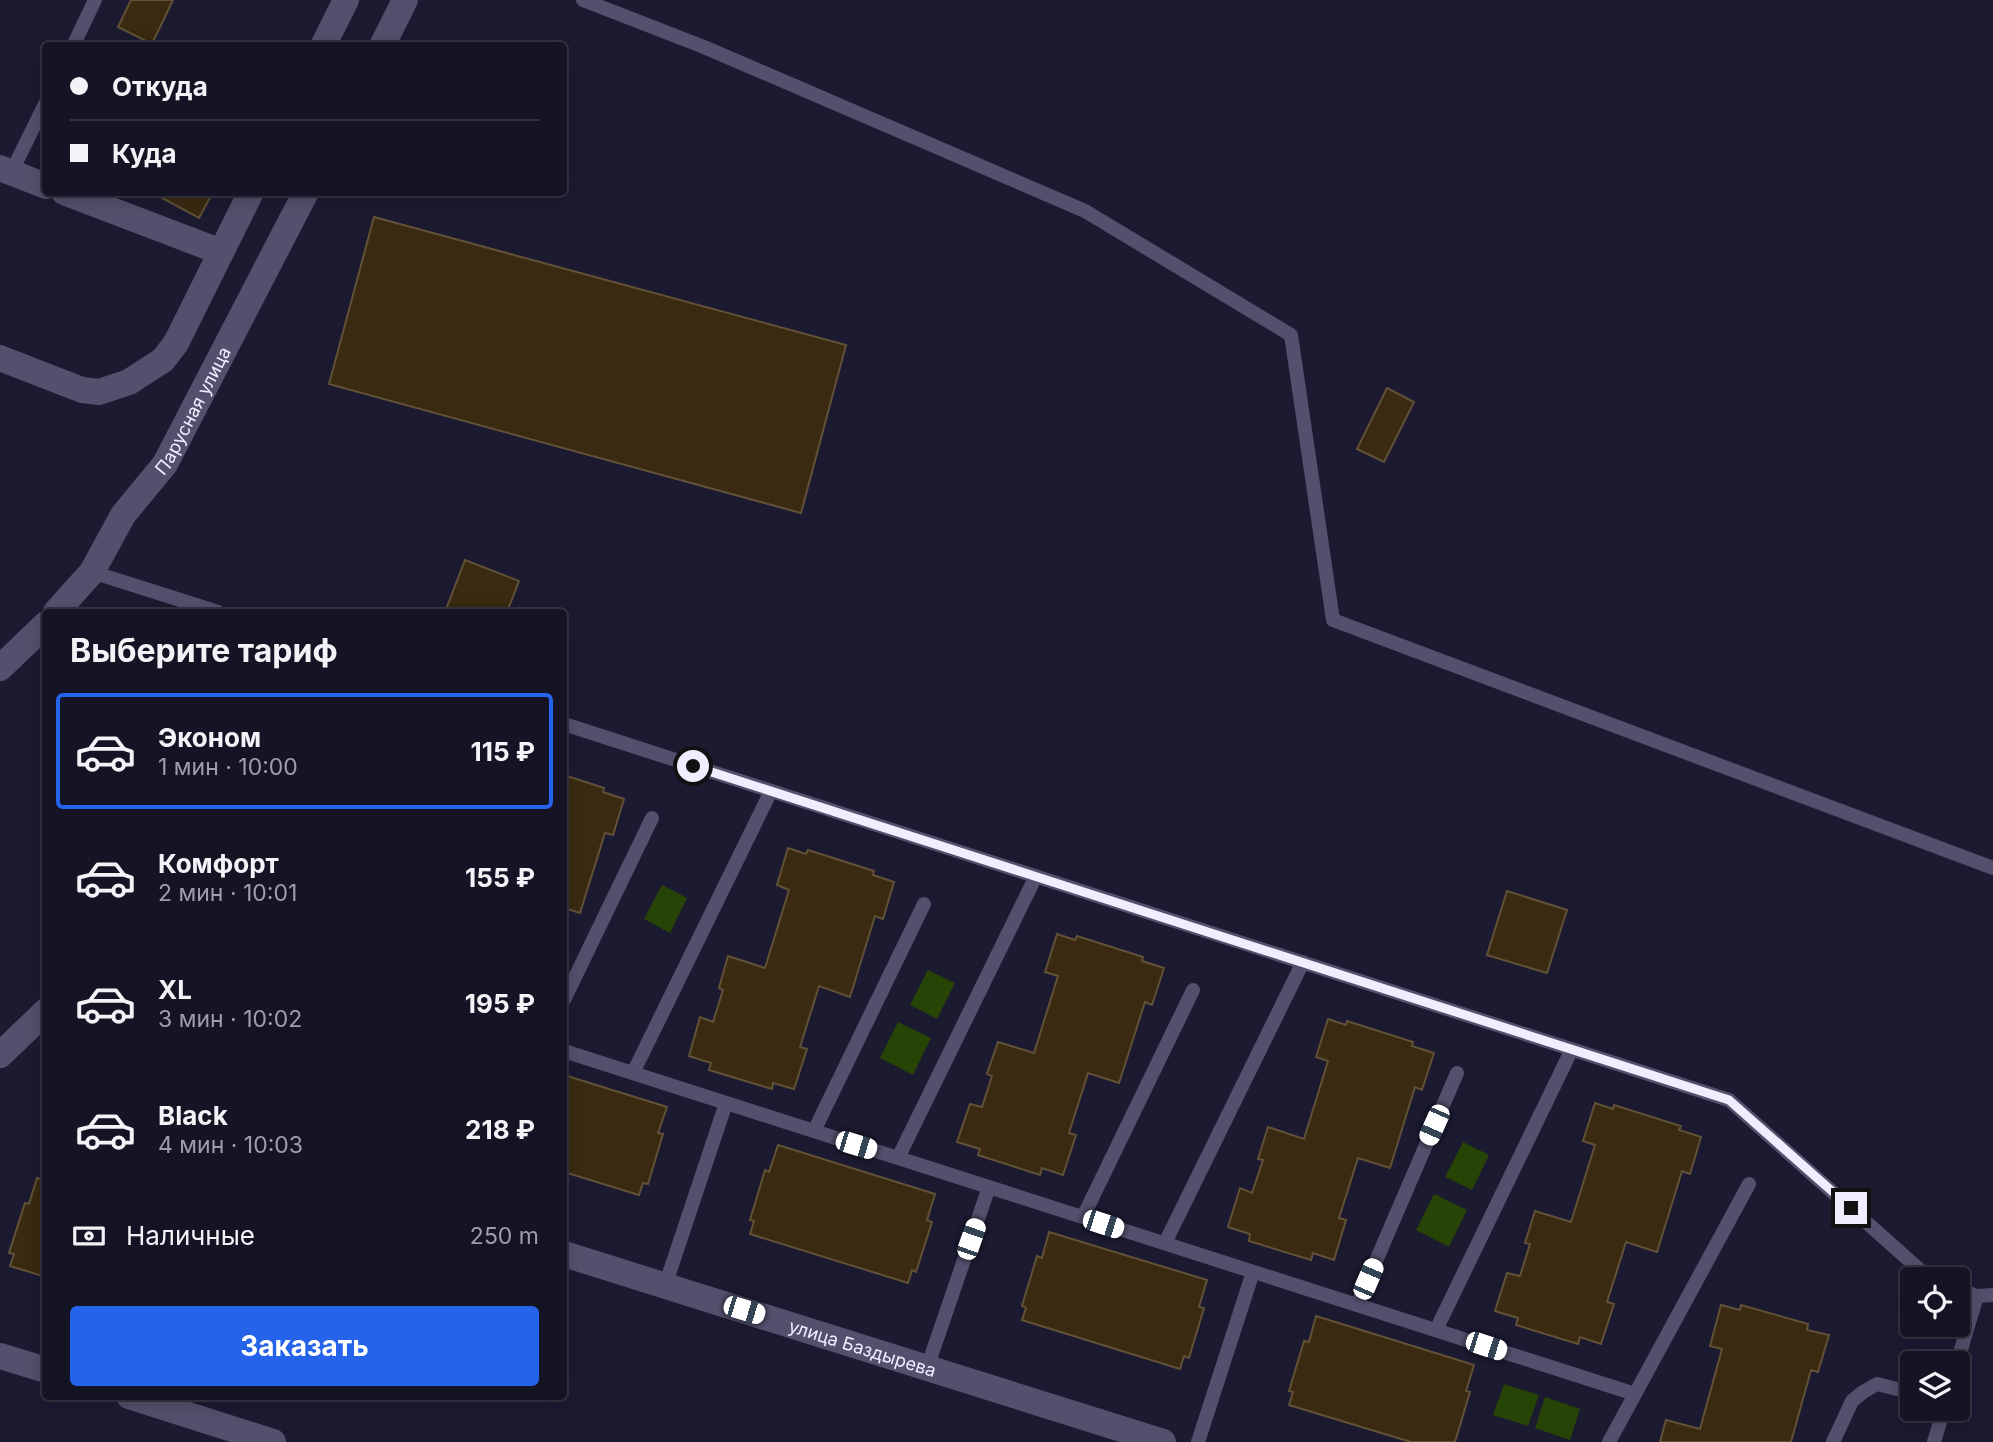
<!DOCTYPE html>
<html lang="ru">
<head>
<meta charset="utf-8">
<style>
  :root { --surface:#151425; --page:#1e1d2d; --text:#f1f3f6; --muted:#9d9ea7; --line:#343342; --accent:#2563eb }
  body { margin:0; font-family:Inter,sans-serif; background:var(--page); color:var(--text); height:100vh; display:flex; flex-direction:column; font-size:26px; white-space:nowrap }
  * { box-sizing:border-box; margin:0 }
  p { font-size:23px; color:var(--muted) }
  .icon { flex:none; width:38px; height:38px; fill:none; stroke:currentColor; stroke-width:2; stroke-linecap:round; stroke-linejoin:round }
  .map { position:relative; flex:1; overflow:hidden }
  .side { position:absolute; left:42px; top:609px; width:525px; height:791px; display:flex; flex-direction:column; background:var(--surface); border-radius:7px; box-shadow:0 4px 18px #0003,0 0 0 2px var(--line) }
  .side>* { flex:none }
  .hud { position:absolute; left:42px; top:42px; width:525px; height:154px; border-radius:7px; box-shadow:0 4px 18px #0003,0 0 0 2px var(--line); display:grid; align-content:center; height:154px; padding:0 28px; background:var(--surface) }
  .tools { position:absolute; left:1900px; top:1267px; display:grid; gap:14px }
  .tools a { display:grid; place-items:center; width:70px; height:70px; border-radius:7px; background:var(--surface); box-shadow:0 4px 18px #0003,0 0 0 2px var(--line); font-size:35px }
  .end { position:absolute; width:32px; height:32px; margin:-16px; border:9px solid #efeeff; background:#111; box-shadow:0 0 0 4px #111 }
  .from { border-radius:50% }
  .car { position:absolute; width:21px; height:42px; margin:-21px -10px; border-radius:9px; box-shadow:0 0 5px 2px #0007; background:linear-gradient(#fff 24%,#345 0 40%,#fff 0 76%,#345 0 86%,#fff 0) }
  .hud b { display:flex; align-items:center; gap:24px; height:66px; font-size:26px }
  .hud b+b { border-top:2px solid var(--line) }
  .hud i { width:18px; height:18px; background:var(--text) }
  ul { padding:0; list-style:none }
  li { display:flex; align-items:center; gap:21px; height:116px; margin:0 14px 10px; padding:0 14px; border:4px solid transparent; border-radius:7px }
  li div { flex:1 }
  li b { display:block; font-size:26px }
  li em { font-style:normal; font-weight:700 }
  li.active { border-color:var(--accent) }
  li>.icon { width:63px; height:63px; stroke-width:1.5 }
  h2 { padding:0 28px; font-size:32px; line-height:84px }
  .pay { display:flex; align-items:center; gap:18px; height:77px; padding:0 28px; font-size:26px }
  .pay p { margin-inline-start:auto }
  .button { display:flex; gap:14px; margin-top:auto; padding:14px 28px }
  .button a { flex:1; height:80px; border-radius:7px; background:var(--accent); color:#fff; font-size:28px; font-weight:700; line-height:80px; text-align:center }
  .map>svg:first-child { display:block }
</style>
</head>
<body>
<div class="map">
<svg width="1993" height="1442" viewBox="0 0 1993 1442">
  <rect width="100%" height="100%" fill="#1c1a31"/>
  <path fill="#274407" d="M662 885 687 898 670 933 644 919Z
    M928 970 955 983 937 1019 910 1005Z
    M898 1022 931 1038 913 1075 880 1058Z
    M1463 1142 1489 1155 1472 1190 1445 1177Z
    M1434 1194 1467 1210 1449 1247 1416 1230Z
    M1504 1384 1539 1395 1528 1426 1493 1415Z
    M1545 1397 1580 1409 1570 1440 1535 1428Z"/>
  <path fill="#392a11" stroke="#615137" stroke-width="2" d="M131 0H173L152 44 118 27Z
    M164 192H213L199 218 162 198Z
    M374 217 846 345 801 513 329 384Z
    M1387 388 1414 402 1384 462 1357 449Z
    M465 560 519 581 507 612H445Z
    M564 775 604 788 603 792 624 799 613 835 605 833 580 913 564 908Z
    M788 848 806 854 808 850 874 871 873 875 894 882 883 919 875 916 850 997 819 986 800 1047 807 1049 794 1089 773 1083 772 1089 709 1070 711 1063 689 1056 700 1017 713 1022 723 990 719 988 728 956 765 968 789 890 777 885Z
    M1507 891 1567 910 1547 973 1487 955Z
    M1057 934 1075 940 1077 936 1143 957 1142 961 1164 968 1152 1005 1145 1002 1119 1083 1088 1073 1069 1133 1076 1135 1063 1175 1042 1168 1040 1175 978 1155 980 1149 957 1142 970 1104 982 1107 992 1076 987 1074 998 1042 1034 1053 1058 976 1045 972Z
    M1328 1019 1346 1025 1347 1021 1413 1042 1412 1046 1434 1053 1422 1090 1415 1087 1390 1168 1358 1158 1339 1218 1346 1220 1334 1260 1313 1253 1311 1260 1249 1241 1250 1234 1228 1227 1240 1188 1252 1193 1263 1160 1258 1159 1268 1127 1304 1139 1328 1061 1316 1057Z
    M564 1075 667 1107 658 1133 663 1134 648 1184 643 1183 639 1195 564 1172Z
    M1595 1103 1613 1109 1614 1105 1681 1126 1679 1130 1701 1137 1690 1174 1682 1171 1657 1252 1626 1242 1607 1302 1614 1304 1601 1344 1580 1337 1578 1344 1516 1325 1518 1318 1495 1311 1507 1273 1520 1276 1530 1244 1525 1243 1535 1211 1571 1222 1595 1145 1583 1141Z
    M778 1145 935 1194 927 1220 932 1222 916 1272 912 1270 908 1283 750 1234 754 1221 750 1220 765 1170 769 1172Z
    M37 1178 46 1180V1277L10 1266 14 1254 9 1253 25 1203 29 1204Z
    M1049 1232 1207 1280 1199 1307 1204 1308 1189 1358 1184 1356 1180 1369 1022 1320 1026 1308 1022 1306 1037 1256 1042 1258Z
    M1721 1305 1740 1310 1741 1305 1808 1324 1807 1330 1829 1335 1818 1372 1811 1370 1791 1442H1660L1666 1420 1700 1429 1722 1349 1710 1346Z
    M1316 1316 1474 1365 1466 1391 1470 1392 1455 1442H1411L1289 1405 1293 1392 1289 1391 1304 1341 1309 1342Z"/>
  <g fill="none" stroke-linecap="round" stroke-linejoin="round">
    <path stroke="#52506c" stroke-width="14" d="M583 0 704 47 1085 211 1291 335 1333 620 1993 868
      M73 46 95 0
      M11 173 46 102
      M92 572 218 612
      M564 724 1729 1100 1929 1278 1933 1279
      M564 1000 652 818
      M564 1051 1635 1394
      M633 1073 771 791
      M814 1131 924 904
      M898 1158 1036 876
      M1083 1217 1193 990
      M1165 1243 1303 962
      M665 1286 726 1103
      M1958 1289 1977 1296 1993 1295
      M1357 1305 1457 1073
      M1436 1330 1572 1049
      M1957 1363 1977 1296
      M927 1368 989 1187
      M1198 1442 1253 1272
      M1609 1442 1749 1184
      M1833 1442 1852 1401 1863 1392 1877 1384 1913 1393
      M1934 1442 1944 1409"/>
    <g stroke="#52506c" stroke-width="26">
      <path d="M323 46 346 0"/>
      <path d="M382 46 405 0"/>
      <path d="M0 168 46 186"/>
      <path d="M64 192 221 252"/>
      <path d="M0 358 82 390 99 392 129 382 163 360 176 343 251 192"/>
      <path id="s1" d="M56 612 92 572 123 515 165 464 306 192"/>
      <path d="M0 668 46 624"/>
      <path d="M0 1055 46 1011"/>
      <path id="s2" d="M564 1254 1163 1442"/>
      <path d="M0 1356 46 1370"/>
      <path d="M129 1396 273 1442"/>
    </g>
  </g>
  <g fill="none" stroke-linecap="round" stroke-linejoin="round">
    <path stroke="#efeeff" stroke-width="9" d="M693 766 1729 1100 1851 1208"/>
  </g>
  <g text-anchor="middle" dominant-baseline="central" stroke-width="5" stroke-linejoin="round" paint-order="stroke">
    <g font-size="18" fill="#efeeff" stroke="#070610">
      <text stroke="none"><textPath href="#s1" startOffset="245">Парусная улица</textPath></text>
      <text stroke="none"><textPath href="#s2" startOffset="313">улица Баздырева</textPath></text>
    </g>
  </g>
</svg>
<div class="tools">
<a><svg class="icon" aria-label="locate" viewBox="0 0 24 24"><circle cx="12" cy="12" r="6"/><path d="M12 2v4M12 18v4M2 12h4M18 12h4"/></svg></a>
<a><svg class="icon" aria-label="layers" viewBox="0 0 24 24"><path d="M12 4l9 5-9 5-9-5zM3 14l9 5 9-5"/></svg></a>
</div>
<i class="end from" style="left:693px;top:766px"></i>
<i class="end" style="left:1851px;top:1208px"></i>
<i class="car" style="left:1434px;top:1125px;rotate:204deg"></i>
<i class="car" style="left:856px;top:1145px;rotate:107deg"></i>
<i class="car" style="left:1103px;top:1224px;rotate:108deg"></i>
<i class="car" style="left:971px;top:1239px;rotate:19deg"></i>
<i class="car" style="left:1368px;top:1279px;rotate:23deg"></i>
<i class="car" style="left:744px;top:1310px;rotate:107deg"></i>
<i class="car" style="left:1486px;top:1346px;rotate:108deg"></i>
<div class="hud">
<b><i class="from"></i>Откуда</b>
<b><i></i>Куда</b>
</div>
<section class="side">
<h2>Выберите тариф</h2>
<ul>
<li class="active"><svg class="icon" aria-label="car" viewBox="0 0 24 24"><path d="M5 17H2v-5l4-1 3-4h7l3 4 3 1v5h-3M9 17h6M6 11h13"/><circle cx="7" cy="17" r="2"/><circle cx="17" cy="17" r="2"/></svg><div><b>Эконом</b><p>1 мин · 10:00</p></div><em>115 ₽</em></li>
<li><svg class="icon" aria-label="car" viewBox="0 0 24 24"><path d="M5 17H2v-5l4-1 3-4h7l3 4 3 1v5h-3M9 17h6M6 11h13"/><circle cx="7" cy="17" r="2"/><circle cx="17" cy="17" r="2"/></svg><div><b>Комфорт</b><p>2 мин · 10:01</p></div><em>155 ₽</em></li>
<li><svg class="icon" aria-label="car" viewBox="0 0 24 24"><path d="M5 17H2v-5l4-1 3-4h7l3 4 3 1v5h-3M9 17h6M6 11h13"/><circle cx="7" cy="17" r="2"/><circle cx="17" cy="17" r="2"/></svg><div><b>XL</b><p>3 мин · 10:02</p></div><em>195 ₽</em></li>
<li><svg class="icon" aria-label="car" viewBox="0 0 24 24"><path d="M5 17H2v-5l4-1 3-4h7l3 4 3 1v5h-3M9 17h6M6 11h13"/><circle cx="7" cy="17" r="2"/><circle cx="17" cy="17" r="2"/></svg><div><b>Black</b><p>4 мин · 10:03</p></div><em>218 ₽</em></li>
</ul>
<div class="pay"><svg class="icon" aria-label="cash" viewBox="0 0 24 24"><path d="M3 7h18v10H3z"/><circle cx="12" cy="12" r="2"/></svg>Наличные<p>250 m</p></div>
<div class="button"><a>Заказать</a></div>
</section>
</div>
</body>
</html>
